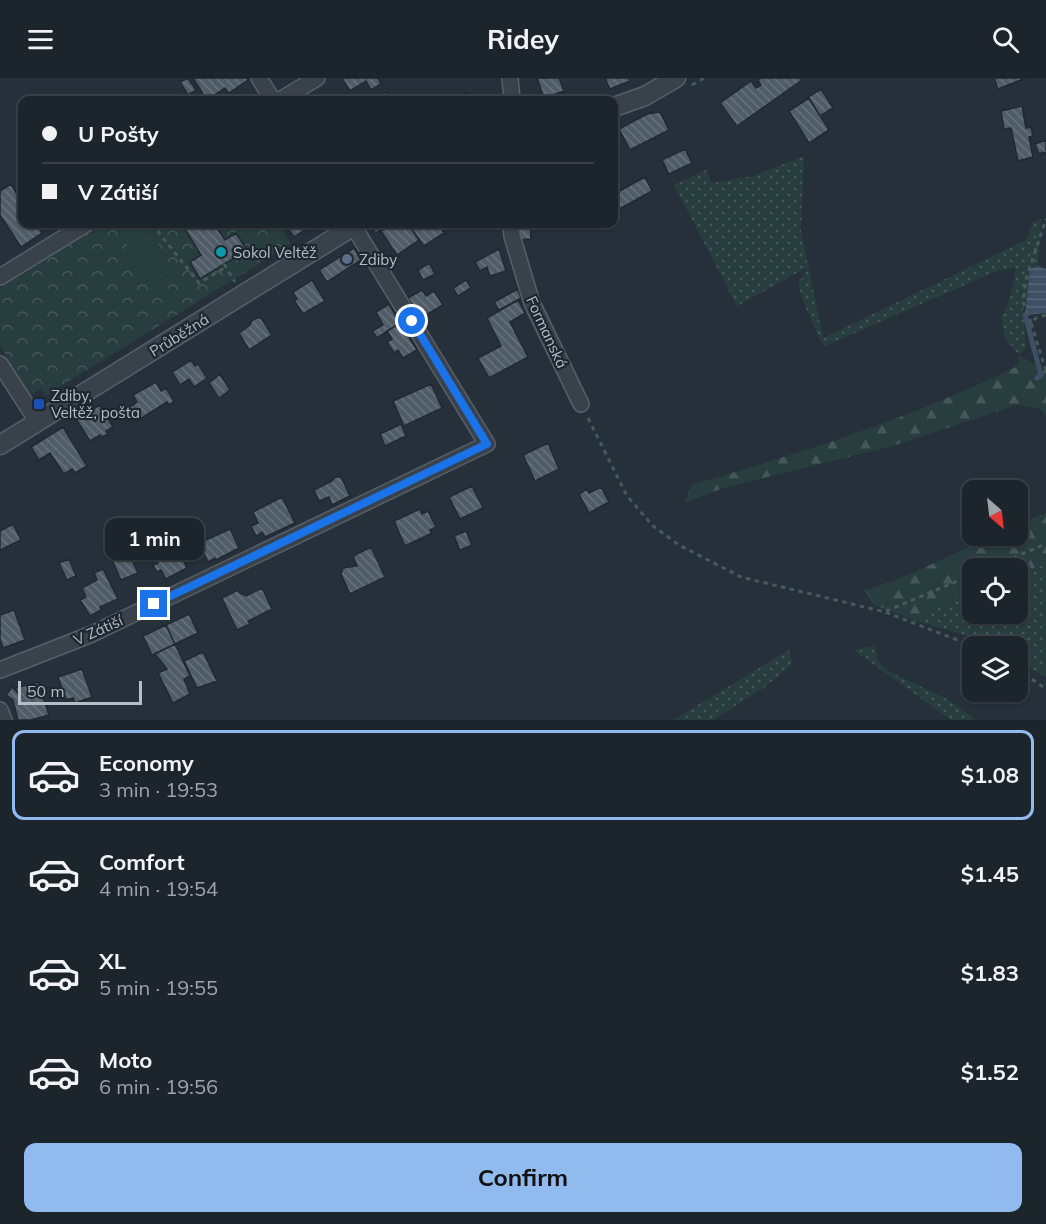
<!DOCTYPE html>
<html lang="en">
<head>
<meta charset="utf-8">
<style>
  :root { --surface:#1c242c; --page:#293038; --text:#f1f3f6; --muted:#a0a4a9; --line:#3a4148; --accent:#91bbef }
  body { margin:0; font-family:Mulish,sans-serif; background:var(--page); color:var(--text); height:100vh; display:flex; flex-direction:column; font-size:22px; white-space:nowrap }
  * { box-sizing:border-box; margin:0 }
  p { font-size:20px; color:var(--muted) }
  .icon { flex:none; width:33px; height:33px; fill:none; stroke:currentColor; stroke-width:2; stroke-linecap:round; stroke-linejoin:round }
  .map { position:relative; height:642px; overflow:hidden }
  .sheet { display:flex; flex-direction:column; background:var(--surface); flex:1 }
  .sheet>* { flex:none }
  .top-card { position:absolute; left:18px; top:18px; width:600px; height:132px; border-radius:12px; box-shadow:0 2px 4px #0004,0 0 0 2px var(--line); display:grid; align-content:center; height:132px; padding:0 24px; background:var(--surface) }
  .needle { width:39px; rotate:152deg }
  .tools { position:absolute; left:962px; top:402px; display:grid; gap:12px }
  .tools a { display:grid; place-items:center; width:66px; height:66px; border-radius:12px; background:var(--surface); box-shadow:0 2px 4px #0004,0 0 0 2px var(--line); font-size:30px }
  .scale { position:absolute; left:18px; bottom:15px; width:124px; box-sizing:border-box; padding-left:6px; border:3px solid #b5bdc7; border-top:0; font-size:16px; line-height:21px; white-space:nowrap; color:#b5bdc7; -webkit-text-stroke:4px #1e2730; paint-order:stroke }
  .end { position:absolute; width:27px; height:27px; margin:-14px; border:8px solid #1a73e8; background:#fff; box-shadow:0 0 0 3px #fff }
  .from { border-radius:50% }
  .bubble { position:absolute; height:42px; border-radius:12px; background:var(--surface); box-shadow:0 2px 4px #0004,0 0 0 2px var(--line); font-size:20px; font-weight:700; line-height:42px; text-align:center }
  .top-card b { display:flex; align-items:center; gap:21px; height:57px; font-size:22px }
  .top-card b+b { border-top:2px solid var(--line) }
  .top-card i { width:15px; height:15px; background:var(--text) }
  ul { padding:10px 0 0; list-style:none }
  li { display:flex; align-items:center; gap:18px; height:90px; margin:0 12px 9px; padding:0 12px; border:3px solid transparent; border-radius:12px }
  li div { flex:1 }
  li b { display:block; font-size:22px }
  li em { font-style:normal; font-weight:700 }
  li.active { border-color:var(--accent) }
  li>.icon { width:54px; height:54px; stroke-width:1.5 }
  .action { display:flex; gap:12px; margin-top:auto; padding:12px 24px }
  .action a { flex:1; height:69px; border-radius:12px; background:var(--accent); color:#111; font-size:24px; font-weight:700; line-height:69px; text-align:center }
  header { display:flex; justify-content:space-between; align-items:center; height:78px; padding:0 24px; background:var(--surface); font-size:27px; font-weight:700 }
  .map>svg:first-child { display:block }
</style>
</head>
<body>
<header><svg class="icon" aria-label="menu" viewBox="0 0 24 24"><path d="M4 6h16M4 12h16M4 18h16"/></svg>Ridey<svg class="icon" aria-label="search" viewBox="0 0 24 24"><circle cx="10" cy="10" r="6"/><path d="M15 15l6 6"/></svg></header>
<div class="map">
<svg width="1046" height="642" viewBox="0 0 1046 642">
  <defs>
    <pattern id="grass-dots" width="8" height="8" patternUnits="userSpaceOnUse" patternTransform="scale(1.5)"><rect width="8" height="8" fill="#283d3d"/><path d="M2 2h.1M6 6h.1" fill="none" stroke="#455758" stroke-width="1.8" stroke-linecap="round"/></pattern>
    <pattern id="forest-firs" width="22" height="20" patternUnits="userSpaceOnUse" patternTransform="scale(1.5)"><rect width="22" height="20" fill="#283d3d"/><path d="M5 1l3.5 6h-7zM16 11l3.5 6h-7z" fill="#455758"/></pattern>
    <pattern id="park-crowns" width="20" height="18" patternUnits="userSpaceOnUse" patternTransform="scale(1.5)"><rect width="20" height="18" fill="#283d3d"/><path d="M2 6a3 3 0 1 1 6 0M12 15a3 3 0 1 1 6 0" fill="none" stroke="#455758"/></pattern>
    <pattern id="water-rules" width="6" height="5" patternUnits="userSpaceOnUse" patternTransform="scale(1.5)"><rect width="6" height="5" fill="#3c4f63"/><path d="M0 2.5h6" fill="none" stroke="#566678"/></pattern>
    <pattern id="building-back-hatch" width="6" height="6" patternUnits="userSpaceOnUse" patternTransform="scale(1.5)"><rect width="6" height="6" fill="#515c69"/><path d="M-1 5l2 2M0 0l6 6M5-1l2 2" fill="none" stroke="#68717d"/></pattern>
  </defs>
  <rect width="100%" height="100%" fill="#25303b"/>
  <path fill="url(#grass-dots)" d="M804 78 801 153 823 260 1026 162 1033 144 1041 141 1038 188 1030 191 1027 221 1023 231 1026 270 1019 277 1005 260 1001 239 1009 223 1015 198V189L997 193 825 268 821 264 805 228 798 206 808 189 737 228 674 107 706 92 712 105 753 98Z
    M1046 486V599L1017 583V568H991L977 561 913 542 972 513V536H1017V496Z
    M875 567 878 584 890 594 951 623 976 642H951L853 572Z
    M789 572 792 586 765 609 713 642H673Z"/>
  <path fill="url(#forest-firs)" d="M1019 277 1046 293V338L1039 330 1017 327 889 369 723 410 684 425 691 407C804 374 912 340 1018 288Z
    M1046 435V486L1017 496V490H972V513L913 542 873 526 865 512 897 502 993 458H1017V447Z"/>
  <path fill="url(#park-crowns)" d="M102 146H129L118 152 172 190 146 146H168L170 149 175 146H182L201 177 190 184 200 201 247 172 236 155 225 162 214 146H278L291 166 45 318 41 311 31 317 0 268V210Z"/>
  <path fill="#283d3d" d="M129 146H146L172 191 149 204 118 152Z"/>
  <path fill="url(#water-rules)" d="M1038 188 1046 191V235L1025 237 1030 191Z"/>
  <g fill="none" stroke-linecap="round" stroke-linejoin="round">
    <path stroke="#3c4f63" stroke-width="5" d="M1030 234 1025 237 1041 297 1037 300"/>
  </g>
  <path fill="url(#building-back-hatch)" stroke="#202932" stroke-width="1.5" d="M188 0 196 12 188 17 180 4Z
    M193 0H247L248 2 229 15 225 10 207 22Z
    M342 0H378L381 6 371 12 366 3 350 13Z
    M537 0H559L564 13 544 20Z
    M605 0H629L630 3 610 11Z
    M761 0H800L802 2 737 48 720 25 751 3 756 10 761 7 758 2Z
    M994 0H1026L998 11Z
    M821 11 833 30 820 38 808 19Z
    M386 14 391 21 389 22H374Z
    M467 14 474 22H453Z
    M809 20 829 52 809 65 789 33Z
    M1022 28 1026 50 1031 49 1033 58 1029 59 1033 79 1018 83 1011 50 1004 51 1001 33Z
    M660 34 669 52 630 72 619 51 647 36Z
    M1046 62V76L1043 74 1039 76 1035 66Z
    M685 71 692 85 669 96 662 82Z
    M645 99 652 113 614 134V116Z
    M11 106 22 125V146H36L42 155 21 169 0 137V113Z
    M182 146H214L225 162 236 155 247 172 200 201 190 184 201 177Z
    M285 146H312L313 147 294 159Z
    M392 146H408L419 162 397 177 381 153Z
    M408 146H438L444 155 424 168Z
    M517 146H530L531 161 518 162Z
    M354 170 361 182 327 204 319 192Z
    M499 171 506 193 490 198 487 189 480 193 475 184Z
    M429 185 435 196 423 202 418 192Z
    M312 202 325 223 303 236 294 222 297 221 293 214Z
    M466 202 471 210 458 218 453 210Z
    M518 211 521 220 499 232 494 224Z
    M422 212 426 218 434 213 443 227 421 240 408 220Z
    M518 222 525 235 510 244 528 279 489 300 478 280 501 268 487 240Z
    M389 226 400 245 377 260 372 253 383 247 376 234Z
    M256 240H261L272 257 249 272 239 255 249 248 252 243Z
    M400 245 417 272 403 280 398 272 394 275 387 264 392 261 387 253Z
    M191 282 195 288 198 286 207 300 194 309 189 301 180 307 172 294Z
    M220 296 230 312 219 320 209 305Z
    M156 304 161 313 166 310 174 323 169 327 167 324 137 343 129 330 137 324 133 317Z
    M431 306 442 330 404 348 393 323Z
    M100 327 113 349 106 353 108 356 102 359 100 357 90 363 76 341Z
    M401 346 406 358 385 368 380 356Z
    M63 349 87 388 75 395 72 391 64 396 50 375 39 382 31 369Z
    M548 365 559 391 535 403 523 377Z
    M335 399H341L350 418 332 427 329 419 319 423 314 412 332 403Z
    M472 408 483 430 460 441 449 419Z
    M601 409 609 424 589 435 579 416 587 411 589 415Z
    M282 419 295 445 265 459 262 454 256 458 251 448 258 445 253 434Z
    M420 431 422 436 428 433 436 449 430 452 432 455 405 468 394 443Z
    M13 446 21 462 0 472V453Z
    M230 451 239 470 216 482 215 480 208 484 199 465Z
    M466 453 472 467 460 472 454 458Z
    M191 460 197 474 190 478 183 464Z
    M122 461 138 495 121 502 106 469Z
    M176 468 187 490 166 501 161 492 157 494 153 487 158 485 155 478Z
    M371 469 385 499 350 516 341 496 343 490 357 488 353 478Z
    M69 481 76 498 67 502 59 485Z
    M103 491 118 521 100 529 101 532 90 538 80 522 86 519 82 510 97 502 94 495Z
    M262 510 272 531 248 543 250 546 237 552 222 520 238 512 240 515 246 518Z
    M14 532 25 562 3 570 0 561V537Z
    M189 536 198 555 175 566 166 547Z
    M166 547 175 566 152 577 143 558Z
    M175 566 190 598 184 601 190 616 173 625 158 595 167 591 155 576Z
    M203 574 217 603 197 610 184 583Z
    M82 591 92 619 75 625 73 620 66 622 58 599Z
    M38 604 49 637 31 642H18L13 622 6 617 12 609 17 614 16 610Z"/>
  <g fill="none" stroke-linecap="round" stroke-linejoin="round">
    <defs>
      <path id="minor" d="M259 0 273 22
        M510 0 512 22
        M280 22 317 0
        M511 146 512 158 532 225 581 326
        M0 199 86 146
        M0 286 37 343
        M0 592 92 556 487 366 352 146
        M0 632 4 642"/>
      <path id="tertiary" d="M614 29 645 18 676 0
        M0 367 357 146"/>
    </defs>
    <use href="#minor" stroke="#576069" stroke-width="18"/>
    <use href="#tertiary" stroke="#576069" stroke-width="21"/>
    <path stroke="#475a5b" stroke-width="3" stroke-dasharray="4.5 4.5" stroke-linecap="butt" d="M692 7 704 0
      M152 146 199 205 226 189
      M375 153 386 146
      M224 186 235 204
      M1046 237 1036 240 1031 245 1046 293
      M1031 245 1023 224 1026 201 1046 141
      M588 340 627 418 653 448 679 467 741 499 885 534 973 568
      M988 490 1046 466
      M886 533 972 497
      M1017 591 1046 611"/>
    <use href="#minor" stroke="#39424b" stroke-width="15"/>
    <use href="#tertiary" stroke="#39424b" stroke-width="18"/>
  </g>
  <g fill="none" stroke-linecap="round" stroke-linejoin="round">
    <path stroke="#1a73e8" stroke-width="8" d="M154 526 487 366 412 243"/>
  </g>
  <circle fill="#0f9aa8" stroke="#1e2730" stroke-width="2" cx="221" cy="174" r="6"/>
  <circle fill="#5c6f8a" stroke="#1e2730" stroke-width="2" cx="347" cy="181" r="6"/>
  <rect fill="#1a4fb4" stroke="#1e2730" stroke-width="2" x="33" y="320" width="12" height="12" rx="3"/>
  <g text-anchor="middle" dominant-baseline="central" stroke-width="4.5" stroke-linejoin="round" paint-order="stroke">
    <g font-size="15" fill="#b5bdc7" stroke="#1e2730" text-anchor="start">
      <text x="233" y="174">Sokol Veltěž</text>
      <text x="359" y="181">Zdiby</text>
      <text x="51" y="317">Zdiby,<tspan x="51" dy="17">Veltěž, pošta</tspan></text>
    </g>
    <g font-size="15" fill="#b5bdc7" stroke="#1e2730">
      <text transform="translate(547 254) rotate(65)">Formanská</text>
      <text transform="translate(179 257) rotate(-32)">Průběžná</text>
      <text transform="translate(98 552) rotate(-24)">V Zátiší</text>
    </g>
  </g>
</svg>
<div class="tools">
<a><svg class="needle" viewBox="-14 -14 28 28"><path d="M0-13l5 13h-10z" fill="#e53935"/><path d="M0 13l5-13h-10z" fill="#a0a4a9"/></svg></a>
<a><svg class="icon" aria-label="locate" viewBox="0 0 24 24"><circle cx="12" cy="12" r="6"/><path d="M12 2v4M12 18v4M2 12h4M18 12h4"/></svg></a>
<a><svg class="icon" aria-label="layers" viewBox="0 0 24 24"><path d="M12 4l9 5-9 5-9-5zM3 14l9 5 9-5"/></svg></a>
</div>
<div class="scale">50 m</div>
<i class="end from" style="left:412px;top:243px"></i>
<i class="end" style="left:154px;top:526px"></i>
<div class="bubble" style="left:105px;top:440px;width:99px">1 min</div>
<div class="top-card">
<b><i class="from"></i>U Pošty</b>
<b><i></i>V Zátiší</b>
</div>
</div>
<section class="sheet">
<ul>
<li class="active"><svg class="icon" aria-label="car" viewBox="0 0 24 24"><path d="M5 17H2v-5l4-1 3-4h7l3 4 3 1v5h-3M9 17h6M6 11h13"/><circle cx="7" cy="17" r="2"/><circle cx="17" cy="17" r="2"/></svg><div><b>Economy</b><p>3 min · 19:53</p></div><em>$1.08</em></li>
<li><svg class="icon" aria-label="car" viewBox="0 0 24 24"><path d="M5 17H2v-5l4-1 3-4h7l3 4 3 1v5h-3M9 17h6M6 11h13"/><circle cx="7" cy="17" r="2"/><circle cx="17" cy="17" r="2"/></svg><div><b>Comfort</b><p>4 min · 19:54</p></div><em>$1.45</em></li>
<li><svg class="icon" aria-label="car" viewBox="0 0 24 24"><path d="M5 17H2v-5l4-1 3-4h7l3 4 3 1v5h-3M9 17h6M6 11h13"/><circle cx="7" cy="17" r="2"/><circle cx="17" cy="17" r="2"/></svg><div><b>XL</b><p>5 min · 19:55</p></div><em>$1.83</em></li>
<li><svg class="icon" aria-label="car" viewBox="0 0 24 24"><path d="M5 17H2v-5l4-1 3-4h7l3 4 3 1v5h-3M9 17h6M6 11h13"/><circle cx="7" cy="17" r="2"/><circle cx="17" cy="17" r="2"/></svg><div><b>Moto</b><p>6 min · 19:56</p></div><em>$1.52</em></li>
</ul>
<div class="action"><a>Confirm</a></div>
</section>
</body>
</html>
